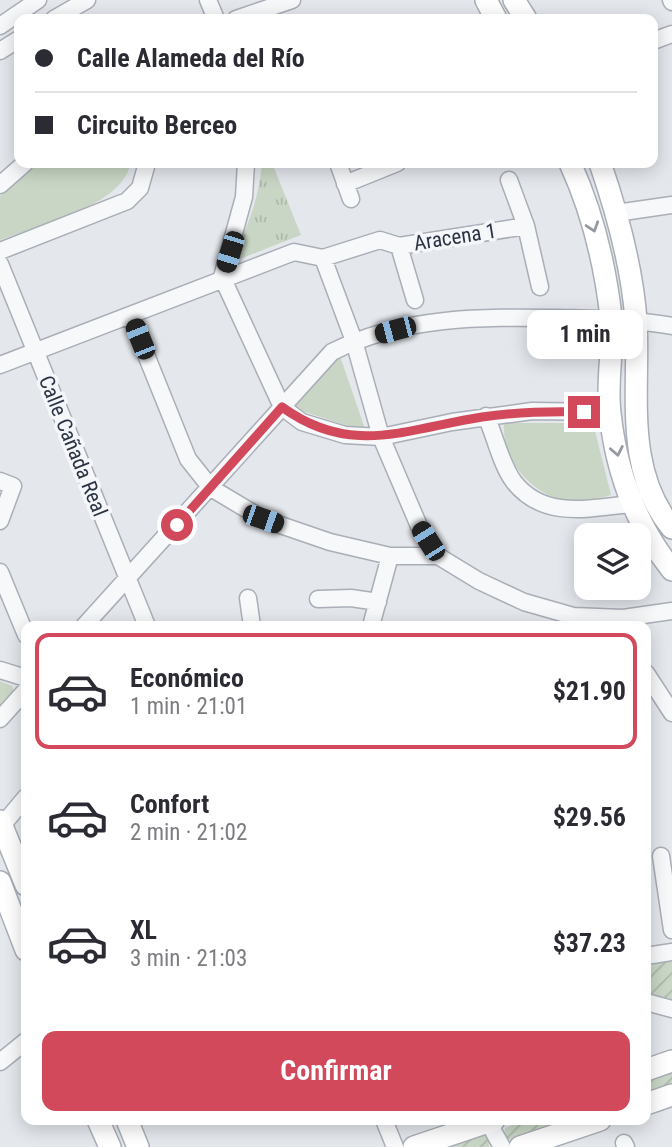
<!DOCTYPE html>
<html lang="es">
<head>
<meta charset="utf-8">
<style>
  :root { --surface:#fff; --page:#f7f7f7; --text:#2b2b33; --muted:#7c7c81; --line:#e1e1e2; --accent:#d1495b }
  body { margin:0; font-family:"Roboto Condensed",sans-serif; background:var(--page); color:var(--text); height:100vh; display:flex; flex-direction:column; font-size:26px; white-space:nowrap }
  * { box-sizing:border-box; margin:0 }
  p { font-size:23px; color:var(--muted) }
  .icon { flex:none; width:38px; height:38px; fill:none; stroke:currentColor; stroke-width:2; stroke-linecap:round; stroke-linejoin:round }
  .map { position:relative; flex:1; overflow:hidden }
  .panel { position:absolute; left:21px; top:621px; width:630px; height:504px; display:flex; flex-direction:column; background:var(--surface); border-radius:14px; box-shadow:0 4px 18px #0003 }
  .panel>* { flex:none }
  .banner { position:absolute; left:14px; top:14px; width:644px; height:154px; border-radius:14px; box-shadow:0 4px 18px #0003; display:grid; align-content:center; height:154px; padding:0 21px; background:var(--surface) }
  .tools { position:absolute; left:574px; top:523px; display:grid; gap:14px }
  .tools a { display:grid; place-items:center; width:77px; height:77px; border-radius:14px; background:var(--surface); box-shadow:0 4px 18px #0003; font-size:35px }
  .end { position:absolute; width:32px; height:32px; margin:-16px; border:9px solid #d1495b; background:#fff; box-shadow:0 0 0 4px #fff }
  .from { border-radius:50% }
  .bubble { position:absolute; height:49px; border-radius:14px; background:var(--surface); box-shadow:0 4px 18px #0003; font-size:23px; font-weight:700; line-height:49px; text-align:center }
  .car { position:absolute; width:21px; height:42px; margin:-21px -10px; border-radius:9px; box-shadow:0 0 5px 2px #0007; background:linear-gradient(#222 24%,#8ab4d8 0 40%,#222 0 76%,#8ab4d8 0 86%,#222 0) }
  .banner b { display:flex; align-items:center; gap:24px; height:66px; font-size:26px }
  .banner b+b { border-top:2px solid var(--line) }
  .banner i { width:18px; height:18px; background:var(--text) }
  ul { padding:12px 0 0; list-style:none }
  li { display:flex; align-items:center; gap:21px; height:116px; margin:0 14px 10px; padding:0 7px; border:4px solid transparent; border-radius:14px }
  li div { flex:1 }
  li b { display:block; font-size:26px }
  li em { font-style:normal; font-weight:700 }
  li.selected { border-color:var(--accent) }
  li>.icon { width:63px; height:63px; stroke-width:1.5 }
  .cta { display:flex; gap:14px; margin-top:auto; padding:14px 21px }
  .cta a { flex:1; height:80px; border-radius:14px; background:var(--accent); color:#fff; font-size:28px; font-weight:700; line-height:80px; text-align:center }
  .map>svg:first-child { display:block }
</style>
</head>
<body>
<div class="map">
<svg width="672" height="1147" viewBox="0 0 672 1147">
  <defs>
    <pattern id="grass-tufts" width="24" height="20" patternUnits="userSpaceOnUse" patternTransform="scale(1.75)"><rect width="24" height="20" fill="#c9d6c5"/><path d="M3 7l-1-3M5 7V3M7 7l1-3M15 17l-1-3M17 17v-4M19 17l1-3" fill="none" stroke="#adb8ab"/></pattern>
    <pattern id="garden-furrows" width="10" height="10" patternUnits="userSpaceOnUse" patternTransform="scale(1.75)"><rect width="10" height="10" fill="#c9d6c5"/><path d="M-1 1l2-2M0 10L10 0M9 11l2-2" fill="none" stroke="#adb8ab"/></pattern>
  </defs>
  <rect width="100%" height="100%" fill="#e4e7ec"/>
  <path fill="url(#grass-tufts)" d="M262 163H272L301 235 237 260 232 258C248 227 259 198 262 163Z"/>
  <path fill="#c9d6c5" d="M36 163H130C126 205 34 227 0 240V196Z
    M333 355 340 356 366 432 287 406Z
    M504 423H593L611 495C600 498 584 504 573 503 534 497 501 462 504 423Z
    M0 681 12 686 14 691 0 709Z"/>
  <path fill="url(#garden-furrows)" d="M672 960V1002L646 995V964Z
    M672 1070V1088L646 1096V1079Z
    M524 1120H576L507 1140 504 1136 505 1128Z
    M481 1133 489 1139V1147H439Z"/>
  <g fill="none" stroke-linecap="round" stroke-linejoin="round">
    <defs>
      <path id="street" d="M208 0 216 19
        M671 0 672 2
        M54 19 87 0
        M236 19 292 0
        M0 26 38 0
        M653 41 672 34
        M0 51 19 39
        M338 163 351 199
        M509 180 526 226 540 287
        M345 184 397 163
        M0 185 25 163
        M616 213 672 205
        M399 246 415 300
        M0 251 127 201 140 188 147 163
        M323 258 380 240 399 246 526 226
        M0 264 147 626
        M222 277 282 407 302 422 345 435 381 437 452 422 532 411 610 412
        M222 277 244 197 246 163
        M130 315 188 459 211 488 263 519 330 542 390 556H438
        M0 365 294 252 323 258 354 341 381 437 419 526 438 556 479 581 524 602 573 616 623 618 672 611
        M486 416C495 436 501 465 514 482 544 520 590 508 631 504
        M0 481 13 486 0 521
        M0 572 26 635
        M248 598 252 626
        M318 599 351 598 378 602
        M84 626 332 352C403 316 482 317 559 318 597 319 634 319 672 326
        M371 626 390 556
        M0 670 26 678
        M646 673 672 713
        M0 719 26 690
        M0 828 26 797
        M661 856 672 930
        M646 956 672 952
        M646 1002 672 1009
        M0 1062 26 1041
        M384 1120 395 1147
        M487 1120 502 1147
        M624 1143 626 1147"/>
      <path id="secondary" d="M486 0 496 19
        M514 0 526 19
        M570 163C592 211 605 264 611 317 614 349 606 381 610 413 616 470 636 525 672 570
        M600 163C617 212 632 267 636 320 640 390 623 469 672 528
        M0 821 26 885
        M0 882 26 950
        M646 1070 672 1061
        M646 1104 672 1095
        M98 1120 110 1147
        M127 1120 138 1147
        M414 1147 494 1120
        M520 1147 600 1120"/>
    </defs>
    <use href="#street" stroke="#a9aeb7" stroke-width="19"/>
    <use href="#secondary" stroke="#a9aeb7" stroke-width="24"/>
    <use href="#street" stroke="#f7f8fa" stroke-width="16"/>
    <use href="#secondary" stroke="#fff" stroke-width="21"/>
  </g>
  <defs><path id="oneway-chevron" d="M-2-3.5L2.5 0L-2 3.5" fill="none" stroke-width="1.6" stroke-linecap="round" stroke-linejoin="round" transform="scale(1.75)"/></defs>
  <g stroke="#959aa2">
    <use href="#oneway-chevron" transform="translate(593 227) rotate(72)"/>
    <use href="#oneway-chevron" transform="translate(617 451) rotate(79)"/>
  </g>
  <g fill="none" stroke-linecap="round" stroke-linejoin="round">
    <path stroke="#d1495b" stroke-width="9" d="M177 525 282 407C351 457 406 429 482 417 516 412 549 411 584 412"/>
  </g>
  <g text-anchor="middle" dominant-baseline="central" stroke-width="7" stroke-linejoin="round" paint-order="stroke">
    <g font-size="21" fill="#2b3445" stroke="#f4f6f9">
      <text transform="translate(455 237) rotate(-9)">Aracena 1</text>
      <text transform="translate(73 446) rotate(68)">Calle Cañada Real</text>
    </g>
  </g>
</svg>
<div class="tools">
<a><svg class="icon" aria-label="layers" viewBox="0 0 24 24"><path d="M12 4l9 5-9 5-9-5zM3 14l9 5 9-5"/></svg></a>
</div>
<i class="end from" style="left:177px;top:525px"></i>
<i class="end" style="left:584px;top:412px"></i>
<div class="bubble" style="left:527px;top:310px;width:116px">1 min</div>
<i class="car" style="left:230px;top:252px;rotate:197deg"></i>
<i class="car" style="left:395px;top:330px;rotate:255deg"></i>
<i class="car" style="left:140px;top:339px;rotate:338deg"></i>
<i class="car" style="left:263px;top:519px;rotate:109deg"></i>
<i class="car" style="left:428px;top:541px;rotate:328deg"></i>
<div class="banner">
<b><i class="from"></i>Calle Alameda del Río</b>
<b><i></i>Circuito Berceo</b>
</div>
<section class="panel">
<ul>
<li class="selected"><svg class="icon" aria-label="car" viewBox="0 0 24 24"><path d="M5 17H2v-5l4-1 3-4h7l3 4 3 1v5h-3M9 17h6M6 11h13"/><circle cx="7" cy="17" r="2"/><circle cx="17" cy="17" r="2"/></svg><div><b>Económico</b><p>1 min · 21:01</p></div><em>$21.90</em></li>
<li><svg class="icon" aria-label="car" viewBox="0 0 24 24"><path d="M5 17H2v-5l4-1 3-4h7l3 4 3 1v5h-3M9 17h6M6 11h13"/><circle cx="7" cy="17" r="2"/><circle cx="17" cy="17" r="2"/></svg><div><b>Confort</b><p>2 min · 21:02</p></div><em>$29.56</em></li>
<li><svg class="icon" aria-label="car" viewBox="0 0 24 24"><path d="M5 17H2v-5l4-1 3-4h7l3 4 3 1v5h-3M9 17h6M6 11h13"/><circle cx="7" cy="17" r="2"/><circle cx="17" cy="17" r="2"/></svg><div><b>XL</b><p>3 min · 21:03</p></div><em>$37.23</em></li>
</ul>
<div class="cta"><a>Confirmar</a></div>
</section>
</div>
</body>
</html>
